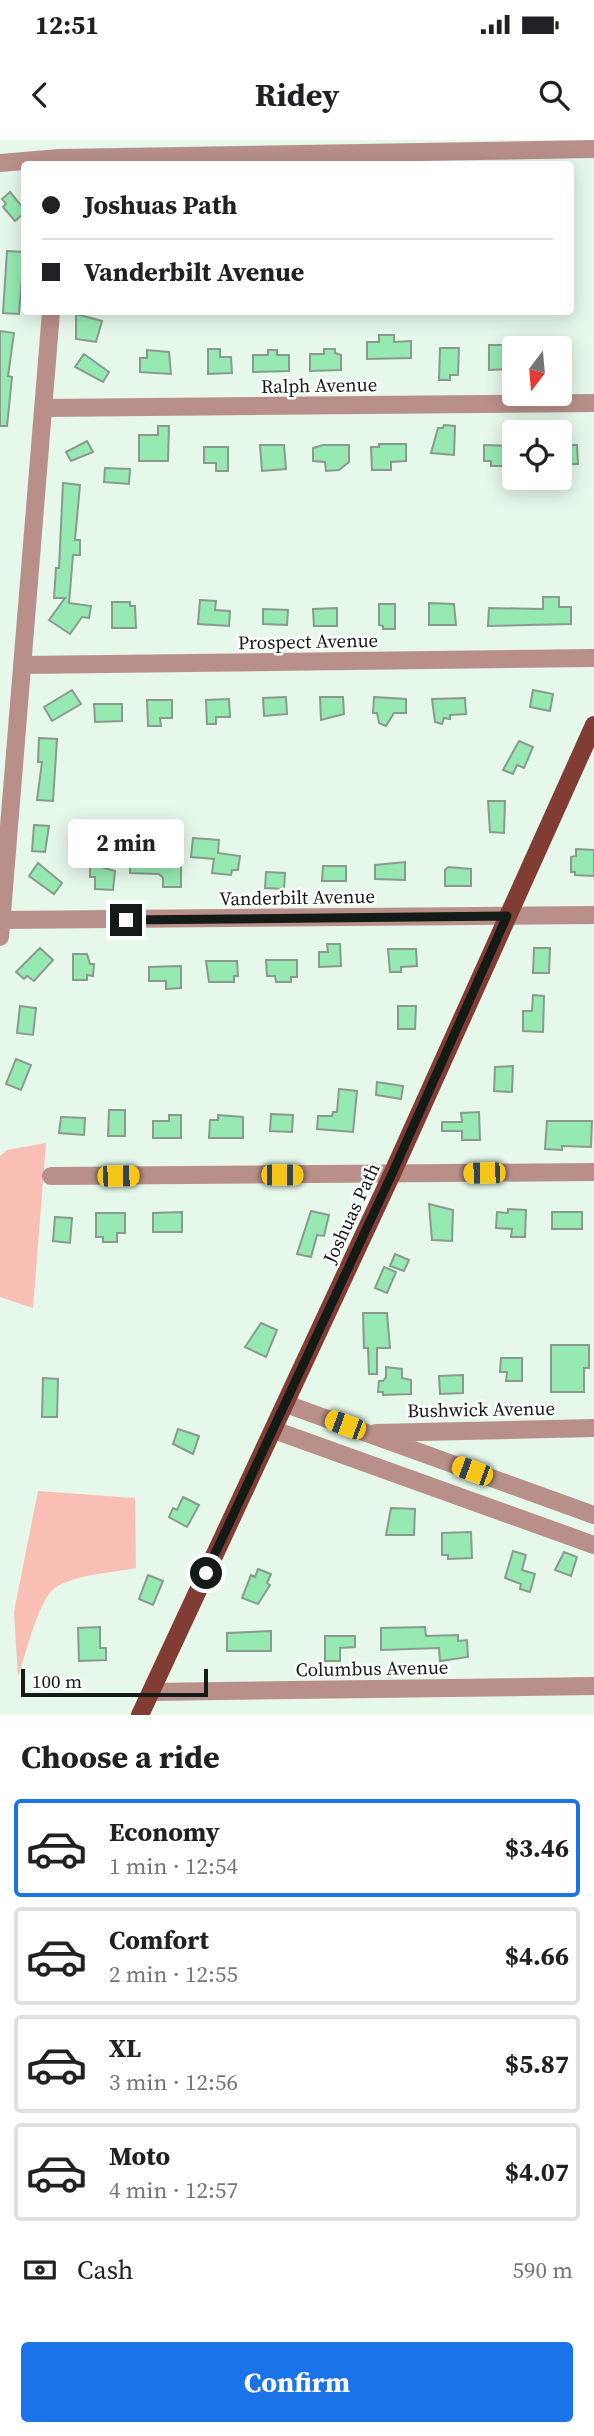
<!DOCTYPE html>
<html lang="en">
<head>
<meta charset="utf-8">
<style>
  :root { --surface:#fff; --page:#f6f6f6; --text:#202124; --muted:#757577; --line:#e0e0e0; --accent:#1a73e8 }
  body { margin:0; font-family:"Source Serif 4",serif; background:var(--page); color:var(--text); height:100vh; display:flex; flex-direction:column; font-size:26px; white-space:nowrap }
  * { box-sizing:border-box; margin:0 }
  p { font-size:23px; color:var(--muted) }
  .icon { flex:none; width:38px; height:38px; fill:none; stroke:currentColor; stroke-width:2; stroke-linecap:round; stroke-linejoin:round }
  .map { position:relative; height:1575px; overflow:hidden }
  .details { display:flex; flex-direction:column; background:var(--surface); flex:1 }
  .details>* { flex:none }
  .banner { position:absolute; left:21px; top:21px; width:553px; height:154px; border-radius:7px; box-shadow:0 4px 18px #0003; display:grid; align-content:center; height:154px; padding:0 21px; background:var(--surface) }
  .needle { width:46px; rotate:196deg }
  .buttons { position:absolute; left:502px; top:196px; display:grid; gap:14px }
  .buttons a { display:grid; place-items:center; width:70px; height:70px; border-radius:7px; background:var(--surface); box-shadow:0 4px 18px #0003; font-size:35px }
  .scale { position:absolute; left:21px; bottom:18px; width:187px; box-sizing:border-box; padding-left:7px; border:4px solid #141b16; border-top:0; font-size:19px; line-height:24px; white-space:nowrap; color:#141b16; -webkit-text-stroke:5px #fff; paint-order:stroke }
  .end { position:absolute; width:32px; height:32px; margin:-16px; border:9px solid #141b16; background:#fff; box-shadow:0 0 0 4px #fff }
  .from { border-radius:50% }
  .bubble { position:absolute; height:49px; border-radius:7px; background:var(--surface); box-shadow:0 4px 18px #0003; font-size:23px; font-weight:700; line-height:49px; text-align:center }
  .car { position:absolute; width:21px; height:42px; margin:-21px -10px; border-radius:9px; box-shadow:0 0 5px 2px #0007; background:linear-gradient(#f5c518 24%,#345 0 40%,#f5c518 0 76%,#345 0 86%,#f5c518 0) }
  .banner b { display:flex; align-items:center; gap:24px; height:66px; font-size:26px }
  .banner b+b { border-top:2px solid var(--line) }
  .banner i { width:18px; height:18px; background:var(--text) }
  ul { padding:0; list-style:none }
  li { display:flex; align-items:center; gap:21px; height:98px; margin:0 14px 10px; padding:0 7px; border:4px solid var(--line); border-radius:7px }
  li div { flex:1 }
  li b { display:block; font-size:26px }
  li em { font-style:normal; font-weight:700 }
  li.active { border-color:var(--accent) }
  li>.icon { width:63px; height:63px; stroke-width:1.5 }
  h2 { padding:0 21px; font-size:32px; line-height:84px }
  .pay { display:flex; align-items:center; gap:18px; height:77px; padding:0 21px; font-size:26px }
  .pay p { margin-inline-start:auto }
  .primary-button { display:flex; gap:14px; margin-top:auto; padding:14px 21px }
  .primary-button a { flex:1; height:80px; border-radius:7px; background:var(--accent); color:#fff; font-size:28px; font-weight:700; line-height:80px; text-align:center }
  .status { display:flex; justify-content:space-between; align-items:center; height:49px; padding:0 35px; background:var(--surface); direction:ltr }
  .status svg { height:19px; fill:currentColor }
  header { display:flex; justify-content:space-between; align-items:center; height:91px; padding:0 21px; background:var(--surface); font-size:32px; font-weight:700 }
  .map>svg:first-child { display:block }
</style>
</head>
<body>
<div class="status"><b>12:51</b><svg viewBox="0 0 49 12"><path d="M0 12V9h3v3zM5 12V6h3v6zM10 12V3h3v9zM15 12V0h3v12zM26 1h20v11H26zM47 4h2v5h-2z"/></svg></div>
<header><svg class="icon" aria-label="back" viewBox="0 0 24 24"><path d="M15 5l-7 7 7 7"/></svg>Ridey<svg class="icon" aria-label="search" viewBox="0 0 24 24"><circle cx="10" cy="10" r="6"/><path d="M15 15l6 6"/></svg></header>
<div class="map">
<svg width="594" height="1575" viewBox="0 0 594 1575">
  <rect width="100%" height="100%" fill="#e5f8ea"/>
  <path fill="#f9bfb5" d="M46 1003 33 1168 0 1157V1016L7 1010Z
    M38 1351 135 1358 136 1428C111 1433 78 1434 56 1447 39 1457 25 1517 18 1537L14 1472Z"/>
  <path fill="#96e9b1" stroke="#8a9b8e" stroke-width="2" d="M10 52 24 69V73L15 81 3 67 6 64 2 59Z
    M7 111 24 112 19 174 3 173Z
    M76 174 102 181 96 202 76 199Z
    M0 191 14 193 8 236 12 237 7 286H0Z
    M379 195H394V202L411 201V218L367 219V202H379Z
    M489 205H512V229L489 230Z
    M440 208H459L458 235H450V240H439Z
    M208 209H220V217H231L232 233 208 234Z
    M324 209H335V213L341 215V230L310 231V214H324Z
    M147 210 169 212 171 234 140 232V218H147Z
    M268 210H277V215H289V231L253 232V215H268Z
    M84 214 109 232 103 242 75 227Z
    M444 285 455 286 454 315 431 313 438 288H443Z
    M158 286H169L168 321H139V295H158Z
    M87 301 93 312 71 321 66 312Z
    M379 304H406V321L391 322V330H372L371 307H379Z
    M260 305H284L286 329 262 331Z
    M323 305H349V322L339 330 326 331 325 322 313 321V308Z
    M484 305 514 306V326H491V321H484Z
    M560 305H577L578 324H560Z
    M204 307H228V331H216V323H204Z
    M105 328 130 329 129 344 104 342Z
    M63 343 80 345 75 400H80V415H73L69 463 91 466 89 478 82 477 70 494 49 480 65 458H54L56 428H59Z
    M543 457H559V467H571V484L488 486 489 468 543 469Z
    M200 460 216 461 215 470 230 471 229 486 198 484Z
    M112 462H130V466H135L136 488H112Z
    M429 463 454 464 456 485H429Z
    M379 464H395V489H383V486L379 485Z
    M337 468V486H314L313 469Z
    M263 469 288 470 287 485 263 484Z
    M72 550 81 564 52 581 44 567Z
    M533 550 553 554 550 571 530 567Z
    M286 557 287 574 264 576 263 558Z
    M320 557H343L344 574 321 580Z
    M374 557 406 559V573H394L386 586 379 583 377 573H373Z
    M465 558 466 574 450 575V579L444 578 442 584 435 582 432 559Z
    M229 559 230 577H216V584H207L206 560Z
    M147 560H172V578H160L161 586H148Z
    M94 564H122V581L95 582Z
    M39 598 57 599 53 661 37 660 42 622H38Z
    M519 601 533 607 524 628 517 625 513 634 503 630Z
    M488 661H505L504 693 490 692Z
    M34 685 49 686 45 712 32 711Z
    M193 698 219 700 218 713 240 716 238 730H232L231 735 212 733 214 719 191 717Z
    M576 709 594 710V736L575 735V732H571V717L576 716Z
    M140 718H149V725L181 724V747H163V738L159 734 130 733V725H137Z
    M405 722V740L375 739V725Z
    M38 723 62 743 54 754 29 736Z
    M90 723H101V727L115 731 113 750 95 749V737H90Z
    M323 726H346V741H322Z
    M448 727 471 729V746H445V730Z
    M266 732 285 733 284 749 265 748Z
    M327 804H340L341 826 319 827V812H328Z
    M40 808 53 820 34 841 27 836 24 839 16 832Z
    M534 808H550L549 833H533Z
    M388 809H416L417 826 401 827V832H390Z
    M73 814H87L90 824H94L93 836 87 835V840H73Z
    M266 820H297V837H291V842H276L275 836H267Z
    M206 821H237L238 836H234V842H209Z
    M181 826V848L166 849V841H149V827Z
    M533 855 544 856 543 892 523 891V871H532Z
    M20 866 36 868 33 895 17 893Z
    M398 866H416L415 889H398Z
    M16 919 31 925 21 950 6 944Z
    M513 926 512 952 494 951 495 927Z
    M377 942 403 946 401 959 376 955Z
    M339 949 357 951 353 992 317 989 318 976H332L333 972H337Z
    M109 970H125V996H108Z
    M479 972 480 1000H462V991H442V982H462L461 973Z
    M271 974 293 975 292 992 270 991Z
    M169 975H181V998H153V981H169Z
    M218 975 243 977V998H209L210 980H218Z
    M61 977 85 978 84 995 59 993Z
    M547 981H592L591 1007 562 1006V1010L545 1009Z
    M429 1064 453 1070 452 1101 432 1100Z
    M508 1069 526 1070 525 1097H511L512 1089 496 1088 497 1072 508 1073Z
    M311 1071 329 1075 324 1096 317 1095 311 1117 297 1114Z
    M182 1072V1092H153V1073Z
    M552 1072H582V1089H552Z
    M96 1073H125V1093H117V1102H103V1097H96Z
    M55 1077 72 1078 70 1103 53 1101Z
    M395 1114 409 1120 404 1131 390 1126Z
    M384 1127 396 1132 387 1153 375 1148Z
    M363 1173H387L390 1208H377V1234H369L368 1208H364Z
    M261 1183 277 1190 266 1217 245 1207Z
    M551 1205H589V1228H584V1252H551Z
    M501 1218H522V1241H506L507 1232H500Z
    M386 1227 402 1229V1238L411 1240V1254L383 1255V1252H378L379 1241H383L386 1237Z
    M463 1235V1253L440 1254 439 1236Z
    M43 1238 58 1239 57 1277H42Z
    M178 1289 199 1296 193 1314 173 1304Z
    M183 1357 199 1365 187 1387 169 1377 173 1368 177 1370Z
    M391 1368 415 1369 414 1395H386Z
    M471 1392 472 1418 448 1419V1415H442V1393Z
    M513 1411 526 1415 522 1430 535 1434 530 1452 520 1449 521 1444 505 1438Z
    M564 1412 577 1417 571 1436 555 1430Z
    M258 1429 271 1434 267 1443 270 1445 258 1464 242 1458 251 1435 255 1437Z
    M148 1435 163 1441 153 1465 139 1459Z
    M100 1487V1508H106V1520L79 1521 78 1488Z
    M425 1487 426 1496 458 1495V1501L467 1500 468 1517 440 1521 439 1508 381 1510V1488Z
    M271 1491V1511H227V1493Z
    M325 1496H355V1507L340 1508V1521H325Z"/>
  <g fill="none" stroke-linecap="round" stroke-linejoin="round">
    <path stroke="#b99089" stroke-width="18" d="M0 23 59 18 594 9
      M44 268 594 263
      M22 525 594 518
      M0 780 594 775
      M0 797 51 172
      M51 1036 594 1032
      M286 1264 594 1375
      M274 1290 594 1405
      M376 1293 594 1288
      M151 1552 594 1546"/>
    <path stroke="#813d34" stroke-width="18" d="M140 1575 392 1034 594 585"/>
  </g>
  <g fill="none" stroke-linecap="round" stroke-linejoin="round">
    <path stroke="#141b16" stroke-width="9" d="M126 780 507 776 392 1034 206 1433"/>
  </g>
  <g text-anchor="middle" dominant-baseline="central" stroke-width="5" stroke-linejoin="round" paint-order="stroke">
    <g font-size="19" fill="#141b16" stroke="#fff">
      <text transform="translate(319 245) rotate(-1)">Ralph Avenue</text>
      <text transform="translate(308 501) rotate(-1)">Prospect Avenue</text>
      <text transform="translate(297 757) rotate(-1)">Vanderbilt Avenue</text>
      <text transform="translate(351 1073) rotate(-65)">Joshuas Path</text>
      <text transform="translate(481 1269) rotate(-1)">Bushwick Avenue</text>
      <text transform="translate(372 1528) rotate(-1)">Columbus Avenue</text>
    </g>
  </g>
</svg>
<div class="buttons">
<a><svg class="needle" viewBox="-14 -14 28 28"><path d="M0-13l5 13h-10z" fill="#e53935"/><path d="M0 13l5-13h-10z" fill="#757577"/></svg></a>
<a><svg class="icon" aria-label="locate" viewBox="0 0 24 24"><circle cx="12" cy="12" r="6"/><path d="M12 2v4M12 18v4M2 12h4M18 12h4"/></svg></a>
</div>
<div class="scale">100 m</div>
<i class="end from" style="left:206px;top:1433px"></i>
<i class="end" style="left:126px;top:780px"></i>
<div class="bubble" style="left:68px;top:679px;width:116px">2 min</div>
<i class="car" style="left:484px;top:1033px;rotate:269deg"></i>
<i class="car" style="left:282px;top:1035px;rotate:90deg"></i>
<i class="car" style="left:118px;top:1036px;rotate:89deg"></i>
<i class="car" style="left:345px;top:1285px;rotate:290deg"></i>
<i class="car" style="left:472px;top:1331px;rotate:290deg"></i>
<div class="banner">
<b><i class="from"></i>Joshuas Path</b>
<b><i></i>Vanderbilt Avenue</b>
</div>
</div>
<section class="details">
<h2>Choose a ride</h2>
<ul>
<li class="active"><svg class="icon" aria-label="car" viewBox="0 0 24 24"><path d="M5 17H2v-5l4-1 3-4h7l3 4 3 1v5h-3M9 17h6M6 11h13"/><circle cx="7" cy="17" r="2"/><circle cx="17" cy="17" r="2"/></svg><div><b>Economy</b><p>1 min · 12:54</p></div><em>$3.46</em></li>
<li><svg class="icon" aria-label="car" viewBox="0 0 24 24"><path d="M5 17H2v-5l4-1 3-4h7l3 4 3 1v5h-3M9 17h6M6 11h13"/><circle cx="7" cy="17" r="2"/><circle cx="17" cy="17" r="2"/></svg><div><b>Comfort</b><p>2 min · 12:55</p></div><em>$4.66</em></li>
<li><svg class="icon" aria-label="car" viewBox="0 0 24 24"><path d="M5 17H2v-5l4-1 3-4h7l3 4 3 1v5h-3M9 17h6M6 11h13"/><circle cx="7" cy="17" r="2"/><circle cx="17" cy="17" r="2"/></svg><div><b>XL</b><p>3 min · 12:56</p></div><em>$5.87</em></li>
<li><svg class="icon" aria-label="car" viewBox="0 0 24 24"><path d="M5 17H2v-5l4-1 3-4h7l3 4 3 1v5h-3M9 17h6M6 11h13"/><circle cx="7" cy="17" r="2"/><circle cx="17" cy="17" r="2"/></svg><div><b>Moto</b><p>4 min · 12:57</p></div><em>$4.07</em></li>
</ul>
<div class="pay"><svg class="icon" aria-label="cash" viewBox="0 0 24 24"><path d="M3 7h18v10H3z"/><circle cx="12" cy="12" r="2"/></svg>Cash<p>590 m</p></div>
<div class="primary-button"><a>Confirm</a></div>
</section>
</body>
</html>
